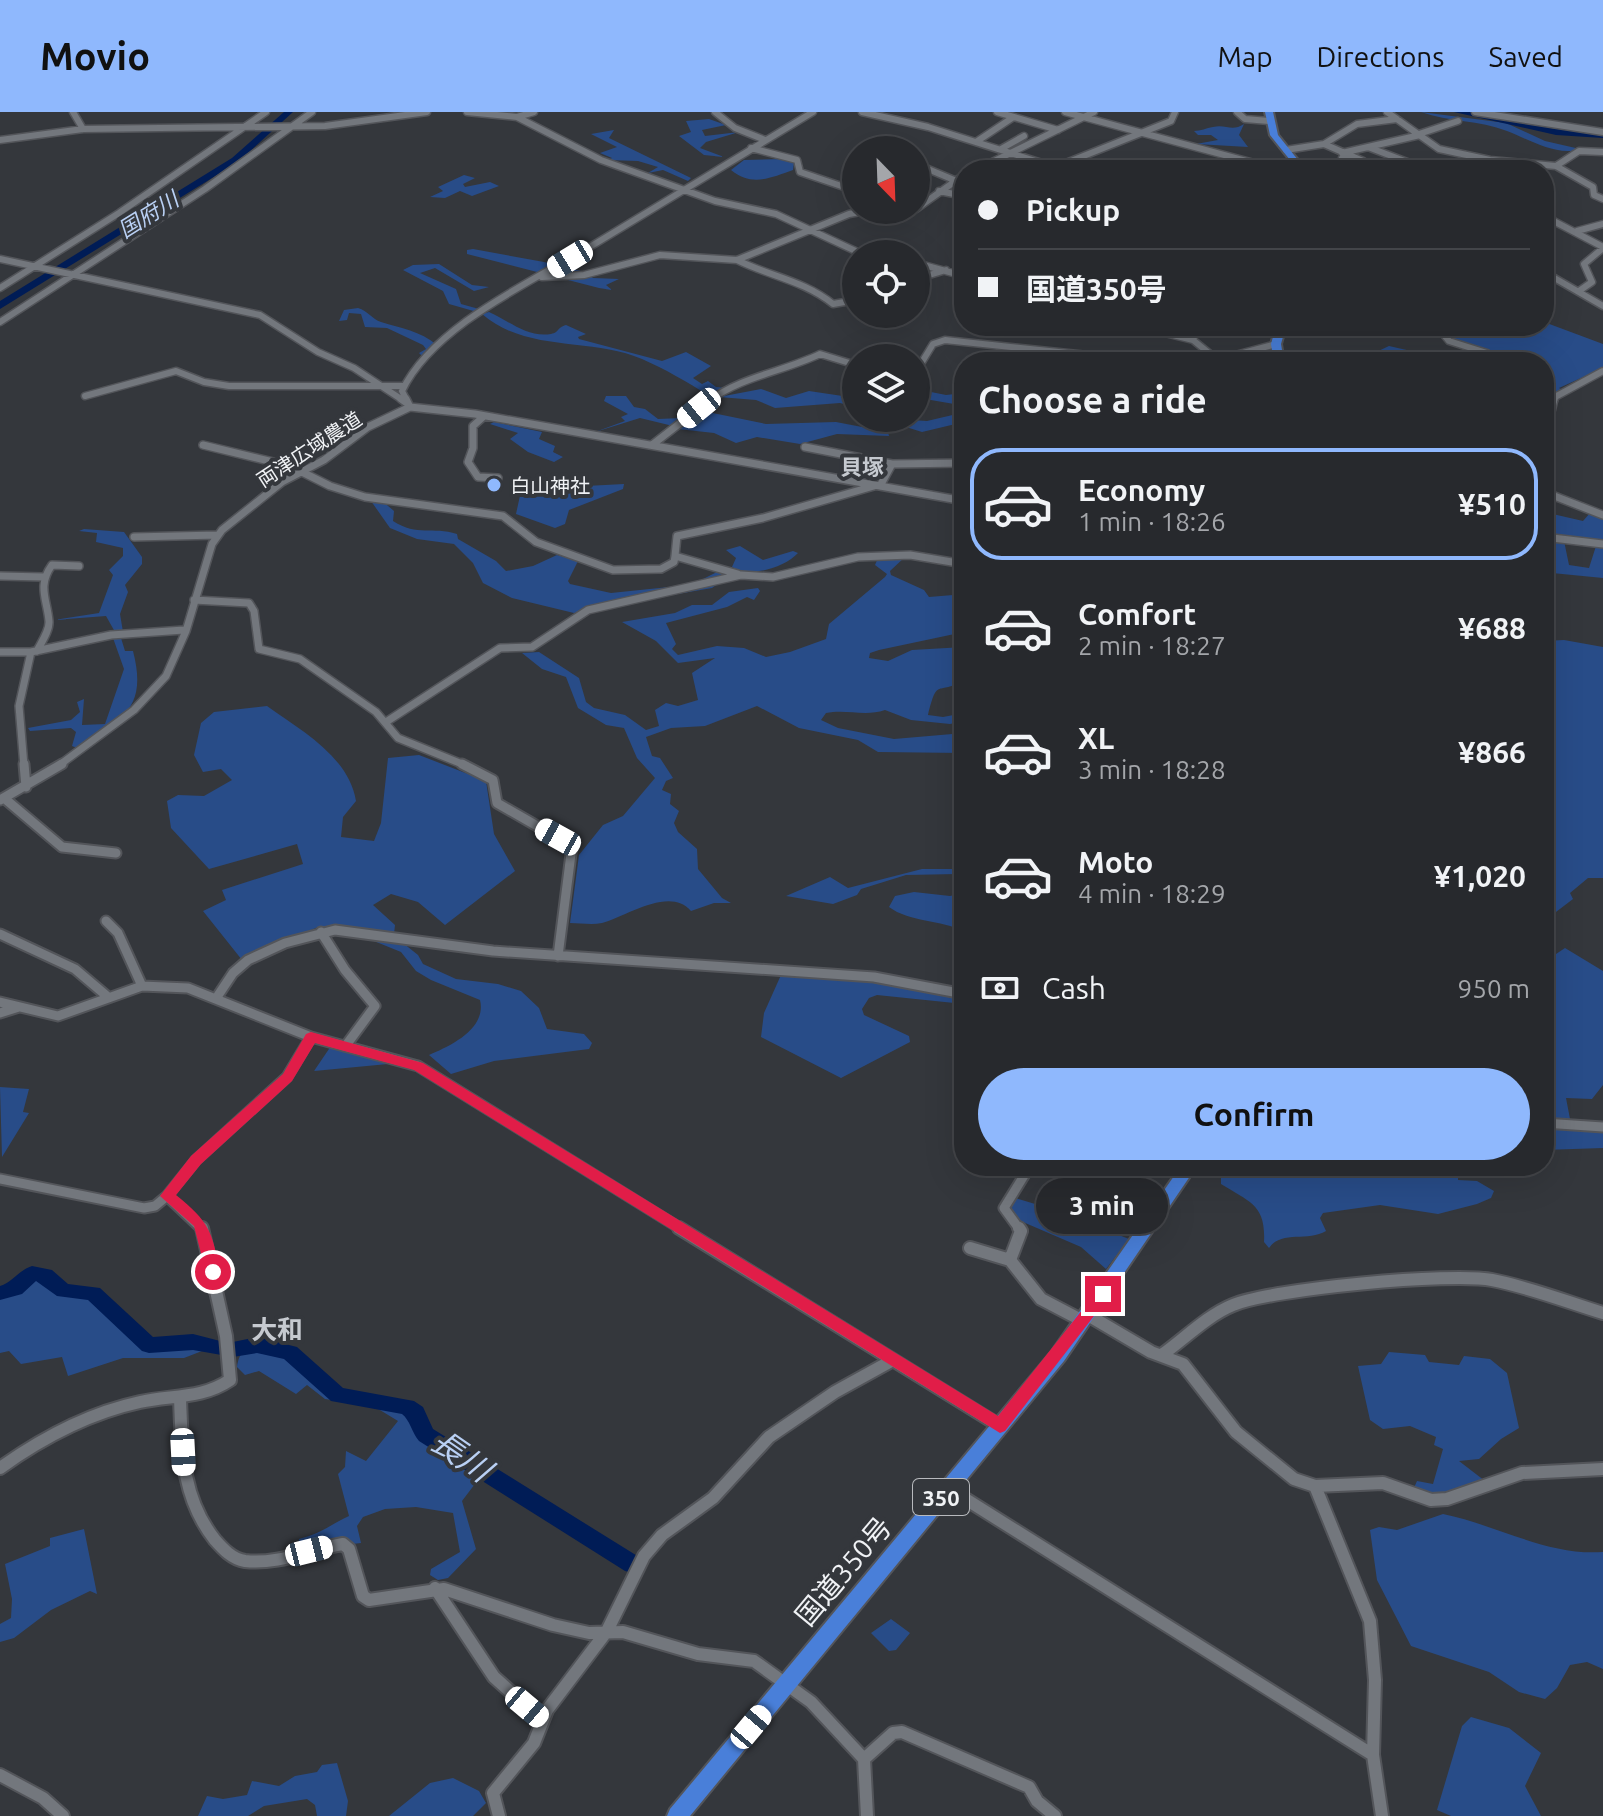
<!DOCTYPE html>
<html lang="en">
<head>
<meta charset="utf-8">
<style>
  :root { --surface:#27292d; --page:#333539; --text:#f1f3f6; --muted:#a4a6aa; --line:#434549; --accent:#8fb8fd }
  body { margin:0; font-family:Ubuntu,"Noto Sans JP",sans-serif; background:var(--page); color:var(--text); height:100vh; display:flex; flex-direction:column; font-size:30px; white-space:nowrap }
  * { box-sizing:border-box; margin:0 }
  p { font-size:26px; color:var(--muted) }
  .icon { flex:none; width:44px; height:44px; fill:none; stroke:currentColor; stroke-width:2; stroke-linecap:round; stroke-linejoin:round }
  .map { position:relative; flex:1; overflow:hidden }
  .details { position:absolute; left:954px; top:240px; width:600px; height:824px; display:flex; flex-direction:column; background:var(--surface); border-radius:32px; box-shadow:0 8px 32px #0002,0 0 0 2px var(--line) }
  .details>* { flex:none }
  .banner { position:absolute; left:954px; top:48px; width:600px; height:176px; border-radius:32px; box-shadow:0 8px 32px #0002,0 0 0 2px var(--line); display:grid; align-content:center; height:176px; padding:0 24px; background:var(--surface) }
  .needle { width:52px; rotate:157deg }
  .fabs { position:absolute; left:842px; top:24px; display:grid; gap:16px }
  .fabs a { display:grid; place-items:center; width:88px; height:88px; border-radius:50%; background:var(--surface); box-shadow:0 8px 32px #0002,0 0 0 2px var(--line); font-size:40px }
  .end { position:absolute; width:36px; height:36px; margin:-18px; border:10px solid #e11d48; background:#fff; box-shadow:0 0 0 4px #fff }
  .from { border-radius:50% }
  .bubble { position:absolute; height:56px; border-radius:28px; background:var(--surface); box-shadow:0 8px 32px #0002,0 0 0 2px var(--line); font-size:26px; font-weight:700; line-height:56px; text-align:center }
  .car { position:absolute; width:24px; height:48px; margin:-24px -12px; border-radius:10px; box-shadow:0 0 6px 2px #0007; background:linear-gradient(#fff 24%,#345 0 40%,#fff 0 76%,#345 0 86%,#fff 0) }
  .banner b { display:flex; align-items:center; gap:28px; height:76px; font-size:30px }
  .banner b+b { border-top:2px solid var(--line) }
  .banner i { width:20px; height:20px; background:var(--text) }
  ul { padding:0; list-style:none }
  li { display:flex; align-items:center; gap:24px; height:112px; margin:0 16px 12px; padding:0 8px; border:4px solid transparent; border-radius:32px }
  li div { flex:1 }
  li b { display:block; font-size:30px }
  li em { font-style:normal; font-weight:700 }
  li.current { border-color:var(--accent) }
  li>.icon { width:72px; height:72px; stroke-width:1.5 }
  h2 { padding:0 24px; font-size:36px; line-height:96px }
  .pay { display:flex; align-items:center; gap:20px; height:88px; padding:0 24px; font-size:30px }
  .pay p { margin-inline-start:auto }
  .button { display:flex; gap:16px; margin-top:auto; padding:16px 24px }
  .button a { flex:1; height:92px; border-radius:48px; background:var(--accent); color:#111; font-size:32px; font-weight:700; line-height:92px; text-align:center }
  header { display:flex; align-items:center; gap:48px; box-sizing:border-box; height:112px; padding:0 40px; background:var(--accent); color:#111 }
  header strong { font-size:38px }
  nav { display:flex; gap:44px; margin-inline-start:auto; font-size:28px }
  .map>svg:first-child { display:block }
</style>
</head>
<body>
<header>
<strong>Movio</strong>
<nav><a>Map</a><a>Directions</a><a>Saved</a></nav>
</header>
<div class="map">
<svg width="1603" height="1704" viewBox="0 0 1603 1704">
  <rect width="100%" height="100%" fill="#34373c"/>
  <path fill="#284c88" d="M1421 0 1506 11 1545 29 1580 37C1557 45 1528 27 1507 19 1479 8 1449 10 1421 0Z
    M709 7 726 13 702 18 705 24 739 20 706 30 700 36 724 45 704 43 679 24 691 20 686 9Z
    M1244 12 1239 23 1248 35 1196 32 1218 28 1211 23H1198L1194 19C1201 19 1206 16 1213 15 1226 12 1232 20 1244 12Z
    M614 18 609 26 691 66 688 69 663 58 648 61 658 55 638 49 608 48 612 46 600 41 617 35 591 22Z
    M782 47 794 50 793 58C770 66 752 75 731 58L744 48Z
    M464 63 475 66 463 72 465 75 490 70 499 74 472 84 460 79 445 86 430 85 443 79 438 75Z
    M473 137 544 150 585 160 593 166 619 167 606 173 612 178 599 176 467 142V138Z
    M439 152 472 173 489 175 474 179 435 156 420 161 456 177 461 192 479 197 477 200 449 192 443 179 403 158 413 153Z
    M358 196C368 199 372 207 381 210 401 216 420 219 437 233L423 245 419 241 426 237 423 233 387 216 365 215 361 202 349 201 347 208 339 209 344 198Z
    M489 200C508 208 527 226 551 222 560 220 556 216 566 213L586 222 578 225 579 227 662 249 686 240 711 254 693 266 702 272 708 269 716 275 726 276 708 283C687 270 665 257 642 247 591 225 527 241 482 202Z
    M1544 210 1603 232V256L1559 276 1563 278 1549 290 1544 289V250H1355L1389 234 1455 249 1487 240 1455 230 1445 217 1437 214 1485 221 1494 217 1492 214H1544Z
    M761 277 786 286 809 279 856 286V295L840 291 775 296 756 288 719 285Z
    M926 279 946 283 964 281V310L922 320 877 306 927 309 961 301 960 293 925 287Z
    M606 284H626L634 295 645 297 658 307 682 306 673 314 640 306 595 320 625 309 621 305 628 302 604 289Z
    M703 299 766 312 836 310 888 320 889 324 837 322 800 332 757 325 736 331 714 321 678 317 684 311 703 309Z
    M494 310 542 320 539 327 555 334 553 340 563 345 554 350 528 340 510 327 518 321 490 312Z
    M585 366 586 374 624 372 623 377 569 398 565 412 555 416 516 402 521 379 570 381 571 368Z
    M381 388 394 399 393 409C418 425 432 414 457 422L458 427 496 449 506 459 533 454 557 443 578 449 568 469 570 472 611 481 669 475 699 469 717 460 730 463 712 476 666 484 644 483 574 501 512 486 483 471 473 451 454 432 417 427 390 416 371 389Z
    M1544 400 1583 409 1590 401 1603 406V430L1563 424 1569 453 1589 456 1596 434 1603 436V466L1552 461 1544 472Z
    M84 417 124 420 142 445V452L125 473 128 480 120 502 123 520H115L106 504 54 508 99 501 113 463 109 458 123 444V436L96 430 97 421 79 419Z
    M740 434 763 448 793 439 798 441C784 456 750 466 732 455L736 446 726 438Z
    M906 444 890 459 891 463 924 478 929 485 953 483 964 487V520L879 538 870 541 869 546 888 549 912 538 964 535V568C937 585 938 563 928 603L943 605 964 601V609L950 612 911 608 885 598C865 605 847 597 826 601L821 608 838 616 894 627 964 621V641L878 640 858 628 799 616 757 594 705 614 671 616 646 625 652 644 660 646 673 666 666 669 662 678 671 682 670 692 679 699 674 711 678 720 697 737 698 757 722 786 731 791H714L691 799C670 774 627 804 602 811 592 813 580 811 570 811L579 743 603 713 623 704 655 666 637 646 624 616 606 613 578 596 566 565 542 557 522 541 539 540 579 566 586 590 594 596 625 603 646 618 659 614 655 598 666 591 678 594 698 588 692 561 715 546 678 551 656 529 622 510 675 501 692 493H712L729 480 758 476 760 479 754 488 747 485 727 495 666 511 676 532 672 537 678 543 717 534 744 536 766 545 790 540 826 527 829 512 885 465 887 462 875 453 878 446Z
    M113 526H121L125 539H133C148 597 122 607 77 636L72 634 76 620 71 616 30 619 28 616 71 608 80 600 77 590 84 587 82 613 105 612 124 557Z
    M1564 528 1603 535V766H1588L1570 781 1573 787 1552 803 1544 804V529Z
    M267 594C302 619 349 645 356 689L343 705 341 725 374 729 381 711 388 646 419 643 486 669 494 722 515 759 445 813 418 790 391 782 373 793 395 813 394 822 351 815H318L242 848 203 799 226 788 222 778 303 752 297 732 209 757 171 716 167 689 178 683 204 684 232 668 221 657 203 660 194 643 201 611 214 600Z
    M922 757H956L958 762 906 763 861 777 857 783 833 792 786 784 830 765 848 776Z
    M914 780 950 784 964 781V819C941 808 909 810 889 795L895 784Z
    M369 827 403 831 418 843 423 852 456 867 498 872 521 879 539 896 547 917 584 922 592 931 589 937 494 949 451 962 429 943C450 934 487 917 480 888L431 868 416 859 401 840Z
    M1565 836 1603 859V973L1592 987 1566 986 1570 1007 1544 1006V850Z
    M781 863 884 870 964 886V892L877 883 869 886 862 897 864 903 909 924 910 930 841 966 761 925 764 901Z
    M331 934 387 949 388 952 314 959Z
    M0 975 29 977 23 1000 29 1001 2 1045Z
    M1544 1015 1603 1018V1036L1544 1038Z
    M1053 1054H1141L1131 1069 1162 1078 1140 1110 1134 1109 1131 1102 1135 1089 1109 1079 1102 1084C1090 1068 1074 1057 1053 1054Z
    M1246 1054H1458V1068L1477 1069 1494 1079 1491 1086 1477 1092 1438 1102 1380 1093 1323 1101 1320 1106 1326 1119C1308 1130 1281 1118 1269 1136L1264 1130C1266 1093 1250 1090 1221 1072V1064Z
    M1015 1086 1065 1101 1091 1099 1114 1109 1111 1120 1129 1127 1106 1157 1081 1135 1016 1107 1010 1099Z
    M33 1166H41L62 1182H86L115 1204 141 1234 153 1238 200 1233 202 1239 184 1246H123L68 1264 62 1245 21 1252 9 1239 0 1241V1186L19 1178Z
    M257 1235 289 1245 336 1284 407 1298 424 1327 481 1364 462 1389 476 1437 448 1466 438 1468 430 1463 431 1457 460 1440 453 1401 416 1395 385 1397 363 1405 357 1414 361 1431 298 1438 299 1427C320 1422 330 1413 349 1404L338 1362 345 1355 346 1339 366 1349 398 1309 375 1295 325 1287 307 1273 296 1282 259 1259 245 1263 237 1255C239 1241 243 1238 257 1235Z
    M1389 1240 1425 1243 1429 1250 1459 1253 1464 1244 1490 1247 1507 1261 1519 1316 1501 1327 1479 1347 1459 1349 1485 1369 1442 1384 1413 1378 1417 1369 1433 1372 1443 1337 1434 1333 1436 1325 1410 1314 1383 1317 1370 1308 1358 1254 1381 1252Z
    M1443 1402C1497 1413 1547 1444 1603 1440V1557L1587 1550 1570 1553 1557 1576 1545 1587 1519 1580 1489 1560 1411 1534 1377 1468 1370 1418 1379 1415 1397 1418Z
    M84 1417 97 1482 90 1479 51 1498 14 1526 0 1530V1512L11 1506 12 1487 5 1452 50 1434V1426Z
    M891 1507 910 1521 896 1538 889 1539 871 1521Z
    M1471 1605 1509 1616 1541 1641 1525 1674 1541 1704H1451L1437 1698 1462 1614Z
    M337 1651 348 1689 346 1704H317L315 1693 307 1687 264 1694 248 1704H198L207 1684 223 1687 247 1683 252 1669 279 1674 295 1664 317 1660 322 1653Z
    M453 1666 479 1679 486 1691 473 1704H389L430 1671Z"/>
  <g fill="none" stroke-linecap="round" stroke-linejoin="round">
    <path fill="#001c56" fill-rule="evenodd" d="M284 0H293L238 50 0 197V189L232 46Z
      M1454 0H1471L1556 17 1603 20V26L1556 23Z
      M32 1154 52 1158 68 1172 100 1176 153 1225 193 1222 228 1231 257 1225 297 1235 343 1276 414 1289 423 1295 433 1317 639 1445 642 1452 639 1459 632 1461 625 1459 419 1329C412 1321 410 1308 402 1302L331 1289 284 1247 257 1241 233 1245 193 1238 149 1241 142 1239 88 1188 57 1184 36 1169 22 1182 0 1188V1174C13 1170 19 1158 32 1154Z"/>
    <defs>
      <path id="minor-far3" d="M73 0 83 17
        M467 0 517 5 601 48 715 89 776 102 862 142
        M715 0 735 16 765 28
        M862 0 928 15 1064 58
        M997 0 1058 18
        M1065 0 1280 58
        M1237 0 1245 7 1269 9
        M1387 0 1439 37 1490 48 1556 54 1593 75 1594 83 1603 87
        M1475 0 1603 20
        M517 5 534 0
        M1419 22 1458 9
        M0 28 83 17 325 14 427 0
        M976 30 1012 6
        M1324 32 1363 49 1354 53 1342 46 1347 43
        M1368 35 1428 58
        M751 36 797 48 800 60 856 79
        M1001 37 1024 24
        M1286 38 1324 32 1357 12 1397 7
        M1342 41 1420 23
        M916 52 954 68
        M1556 54 1579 39 1603 40
        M1056 55 1171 9 1175 0
        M976 58 1094 0
        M1279 58 1298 53
        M939 79 964 84
        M916 97 964 63
        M1544 104 1603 135
        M1577 119 1603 112
        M0 147 260 203 318 240 354 256 404 289
        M737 148C769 164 805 169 833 192L856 188
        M916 151 964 164
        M1544 160 1603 194
        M542 165 584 163 660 143 737 148 849 102 871 98
        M916 167 946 158
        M0 176 119 101 266 0
        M1579 179 1592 170 1584 152 1603 136
        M0 210 205 77 312 0
        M1137 214 1193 228 1220 250
        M1428 214 1440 218 1449 229 1487 241
        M1193 228 1198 214
        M1217 248 1276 232
        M916 251 922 250 933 232 945 228 1154 250
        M85 284 176 259 204 270 229 274H403
        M407 289 402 279C434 212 536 168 598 130 670 87 741 43 813 0
        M709 289C740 265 785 259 820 242L856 253
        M1554 289 1555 285 1603 259"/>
      <path id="minor-far2" d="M401 287 408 292
        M406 287 410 295
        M410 295 475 302 964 389
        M483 305 473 314V336L468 350 478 365 498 366
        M1544 329 1554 287
        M203 333 290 354 330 374 365 385 503 404 536 430 613 458 661 457 674 450 675 444
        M652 333 711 287
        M805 335 892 352 880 374
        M892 352 964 351
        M1544 380 1603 403
        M134 425 217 423
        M1544 425 1603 432
        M738 462 675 444 677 424 763 406 874 374
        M0 464 44 465
        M194 488 249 491 254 499 259 537 300 547 376 600 398 626 467 654
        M37 539C41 531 50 518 49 509 47 487 37 474 52 453L79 454
        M0 540H31L111 523 184 518
        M957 602 964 598
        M386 610 500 536 532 535 588 498 741 463 773 465 858 445 910 443 964 452
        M24 654 19 594 31 540
        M58 654 134 598 166 564 186 519 212 432 222 418 282 370 324 348 368 315 410 295"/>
      <path id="minor-far1" d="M24 652 26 675
        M462 652 493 668 497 691 572 734 558 844
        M4 686 62 735 116 741
        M0 688 62 652
        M106 809 118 821 142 874
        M321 820 345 858 375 894 347 932
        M0 822 75 857 108 885
        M217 885 233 861 248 848 285 831 335 818 493 839 874 865 964 882
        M0 890 58 904 142 874 188 876 311 925 418 954 683 1118
        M0 901 19 895
        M1544 1011 1603 1015
        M0 1067 144 1096 155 1094 167 1084 196 1048 287 965 311 925
        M167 1084 203 1118
        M1020 1118 1004 1096 1030 1054"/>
      <path id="minor" d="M679 1116 1000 1314
        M970 1136 1010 1148 1041 1187 1083 1209
        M1010 1148 1021 1119 1019 1116
        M1088 1203 1151 1240 1183 1252 1236 1320 1294 1367 1315 1374 1383 1371 1431 1388 1447 1387 1522 1361 1603 1357
        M1163 1242C1184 1227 1208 1203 1233 1193 1271 1177 1452 1160 1492 1168 1529 1175 1567 1190 1603 1201
        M180 1286C182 1338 181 1385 215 1428 223 1437 232 1447 245 1449 278 1453 311 1437 343 1432L349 1437 363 1484 369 1488 444 1477 553 1513 589 1521 623 1520 698 1542 754 1549 811 1590 864 1647 867 1704
        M0 1356C42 1326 89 1301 140 1290 172 1283 202 1287 230 1268L226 1224 202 1116
        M1315 1374 1370 1509 1375 1568 1373 1643 1382 1704
        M948 1376 1373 1643
        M435 1476 494 1565 542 1608
        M864 1647 893 1621 902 1620 1029 1675 1037 1689 1055 1704
        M0 1663 43 1686 63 1704
        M499 1704 493 1681 534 1631 547 1598 607 1519 644 1444 662 1423 713 1386 769 1325 835 1280 893 1248"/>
      <path id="highway" d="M1265 0H1273L1278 23 1306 58H1298L1270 23Z
        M1276 214H1286L1281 232 1284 250H1274L1271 232Z
        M1181 1054H1197L1064 1249 690 1704H667L670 1697 1052 1239Z"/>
    </defs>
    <use href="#minor-far3" stroke="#53555a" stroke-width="9"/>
    <use href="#minor-far2" stroke="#53555a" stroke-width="10"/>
    <use href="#minor-far1" stroke="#53555a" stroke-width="13"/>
    <use href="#minor" stroke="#53555a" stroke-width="16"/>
    <use href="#highway" stroke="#53555a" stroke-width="4"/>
    <use href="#minor-far3" stroke="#73777d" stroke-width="6"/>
    <use href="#minor-far2" stroke="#73777d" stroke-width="7"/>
    <use href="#minor-far1" stroke="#73777d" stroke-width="9"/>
    <use href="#minor" stroke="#73777d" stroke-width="12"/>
    <use href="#highway" fill="#497fd9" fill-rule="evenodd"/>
  </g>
  <path fill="#e11d48" d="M311 920 423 951 998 1304 1098 1178 1103 1176 1111 1182 1005 1319 1000 1321 414 958 315 931 292 969 201 1052 176 1083C209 1110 212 1118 220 1160L213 1166 207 1165 194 1114 160 1084 191 1044 283 962 306 922Z"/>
  <circle fill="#8fb8fd" stroke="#34373c" stroke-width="3" cx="494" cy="373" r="8"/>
  <g text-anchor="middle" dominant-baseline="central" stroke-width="8" stroke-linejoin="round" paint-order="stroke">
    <g font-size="20" fill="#f0f2f5" stroke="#34373c">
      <text transform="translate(309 337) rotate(-33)">両津広域農道</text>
    </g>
    <g font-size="20" fill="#f0f2f5" stroke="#34373c" text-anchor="start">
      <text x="510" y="373">白山神社</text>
    </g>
    <g font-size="22" font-style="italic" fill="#b9d0f4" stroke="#34373c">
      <text transform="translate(148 102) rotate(-32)">国府川</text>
    </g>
    <g font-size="22" font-weight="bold" fill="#c6cad0" stroke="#34373c">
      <text x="862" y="354">貝塚</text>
    </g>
    <rect fill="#34373c" stroke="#b8babe" stroke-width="2" x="913" y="1367" width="56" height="36" rx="6"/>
    <g font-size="22" font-weight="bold" fill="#f0f2f5">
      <text x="941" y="1385">350</text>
    </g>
    <g font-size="26" font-weight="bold" fill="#c6cad0" stroke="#34373c">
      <text x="277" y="1217">大和</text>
    </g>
    <g font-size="28" fill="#f0f2f5" stroke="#34373c">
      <text transform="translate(843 1459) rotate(-50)">国道350号</text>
    </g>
    <g font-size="32" font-style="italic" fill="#b9d0f4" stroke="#34373c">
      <text transform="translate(462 1343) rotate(35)">長川</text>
    </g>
  </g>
</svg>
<div class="fabs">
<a><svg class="needle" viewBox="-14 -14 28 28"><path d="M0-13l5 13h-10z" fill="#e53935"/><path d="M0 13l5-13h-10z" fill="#a4a6aa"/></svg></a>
<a><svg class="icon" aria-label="locate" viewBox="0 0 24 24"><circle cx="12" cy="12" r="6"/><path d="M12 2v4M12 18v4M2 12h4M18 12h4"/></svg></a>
<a><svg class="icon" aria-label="layers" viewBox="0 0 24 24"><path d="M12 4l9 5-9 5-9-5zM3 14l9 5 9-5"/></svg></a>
</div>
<i class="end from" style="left:213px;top:1160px"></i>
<i class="end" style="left:1103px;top:1182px"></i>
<div class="bubble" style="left:1036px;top:1066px;width:132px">3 min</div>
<i class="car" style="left:570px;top:147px;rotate:239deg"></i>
<i class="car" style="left:699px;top:296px;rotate:231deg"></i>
<i class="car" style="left:558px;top:725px;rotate:299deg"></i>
<i class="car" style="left:183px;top:1340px;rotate:177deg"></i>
<i class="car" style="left:309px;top:1439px;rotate:76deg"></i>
<i class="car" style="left:527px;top:1595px;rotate:130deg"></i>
<i class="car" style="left:751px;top:1615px;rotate:40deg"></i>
<div class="banner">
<b><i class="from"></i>Pickup</b>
<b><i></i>国道350号</b>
</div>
<section class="details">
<h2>Choose a ride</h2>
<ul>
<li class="current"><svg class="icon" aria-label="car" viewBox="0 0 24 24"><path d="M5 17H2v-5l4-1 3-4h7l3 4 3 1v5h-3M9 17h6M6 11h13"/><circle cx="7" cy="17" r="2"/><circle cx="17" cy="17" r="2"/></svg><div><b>Economy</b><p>1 min · 18:26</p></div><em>¥510</em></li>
<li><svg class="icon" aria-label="car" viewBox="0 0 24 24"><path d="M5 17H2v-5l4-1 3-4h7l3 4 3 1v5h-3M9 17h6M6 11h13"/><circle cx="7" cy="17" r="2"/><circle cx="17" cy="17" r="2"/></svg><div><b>Comfort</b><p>2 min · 18:27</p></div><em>¥688</em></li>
<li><svg class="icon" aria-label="car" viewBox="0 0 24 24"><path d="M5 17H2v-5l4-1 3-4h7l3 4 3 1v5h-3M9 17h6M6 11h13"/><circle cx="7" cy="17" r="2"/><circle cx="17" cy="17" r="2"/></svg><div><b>XL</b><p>3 min · 18:28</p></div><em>¥866</em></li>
<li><svg class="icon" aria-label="car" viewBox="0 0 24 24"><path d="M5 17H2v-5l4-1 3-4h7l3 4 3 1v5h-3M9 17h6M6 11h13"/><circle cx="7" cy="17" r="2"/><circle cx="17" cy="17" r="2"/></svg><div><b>Moto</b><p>4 min · 18:29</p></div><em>¥1,020</em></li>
</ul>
<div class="pay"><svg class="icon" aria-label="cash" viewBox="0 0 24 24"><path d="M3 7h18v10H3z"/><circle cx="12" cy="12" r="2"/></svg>Cash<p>950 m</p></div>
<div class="button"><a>Confirm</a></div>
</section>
</div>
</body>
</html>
